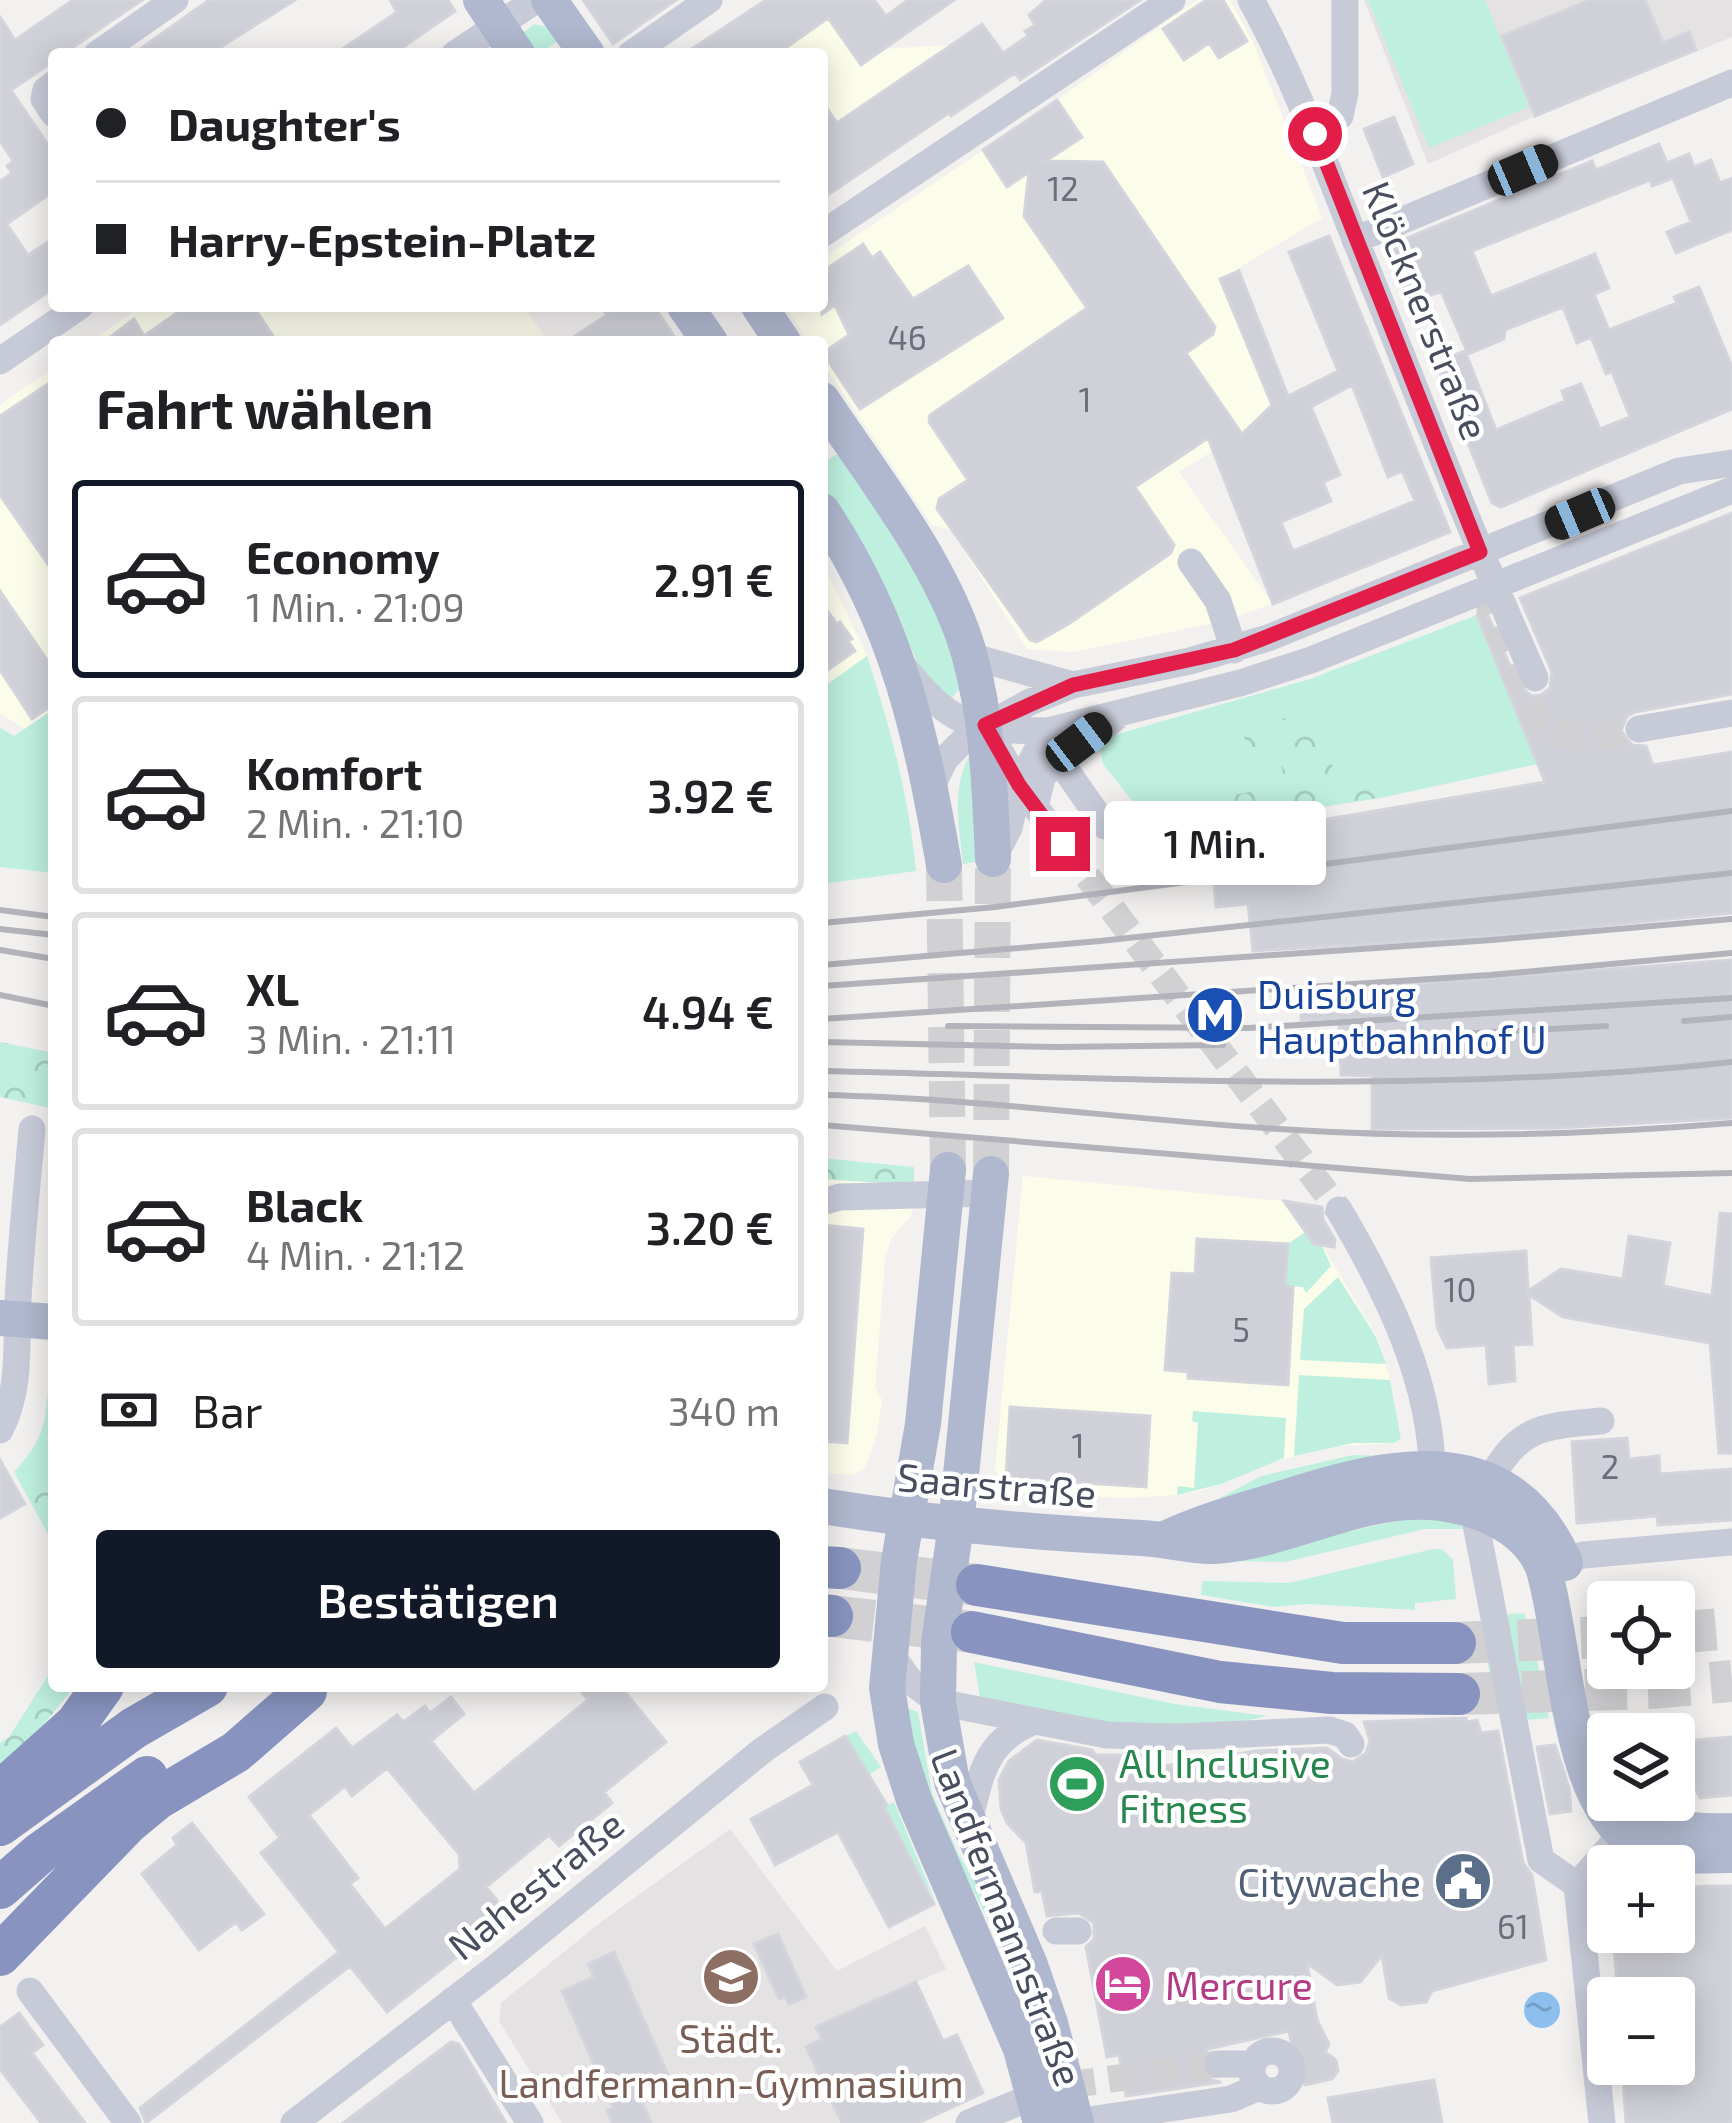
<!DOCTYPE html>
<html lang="de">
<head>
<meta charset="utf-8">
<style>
  :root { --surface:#fff; --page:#f6f6f6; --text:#202124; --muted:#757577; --line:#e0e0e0; --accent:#111827 }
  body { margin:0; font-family:"Exo 2",sans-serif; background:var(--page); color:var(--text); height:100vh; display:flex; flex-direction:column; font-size:45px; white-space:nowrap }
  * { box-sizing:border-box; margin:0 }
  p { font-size:39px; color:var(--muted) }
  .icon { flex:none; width:66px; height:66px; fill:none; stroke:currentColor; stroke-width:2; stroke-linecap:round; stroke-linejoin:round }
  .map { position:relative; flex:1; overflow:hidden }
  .drawer { position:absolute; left:48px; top:336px; width:780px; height:1356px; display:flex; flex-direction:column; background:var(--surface); border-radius:12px; box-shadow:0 6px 30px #0003 }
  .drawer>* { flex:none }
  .guide { position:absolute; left:48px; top:48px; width:780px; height:264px; border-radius:12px; box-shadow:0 6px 30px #0003; display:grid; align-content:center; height:264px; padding:0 48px; background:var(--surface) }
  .fabs { position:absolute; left:1587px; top:1581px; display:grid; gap:24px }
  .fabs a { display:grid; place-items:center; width:108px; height:108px; border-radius:12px; background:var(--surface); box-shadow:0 6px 30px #0003; font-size:60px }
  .end { position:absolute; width:54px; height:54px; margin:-27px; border:15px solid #e11d48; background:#fff; box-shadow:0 0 0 6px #fff }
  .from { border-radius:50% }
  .bubble { position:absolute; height:84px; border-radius:12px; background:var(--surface); box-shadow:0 6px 30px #0003; font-size:39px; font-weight:600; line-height:84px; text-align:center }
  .car { position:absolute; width:36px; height:72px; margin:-36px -18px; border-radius:15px; box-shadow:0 0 9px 3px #0007; background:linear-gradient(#222 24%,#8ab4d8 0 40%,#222 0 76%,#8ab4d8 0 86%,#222 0) }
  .guide b { display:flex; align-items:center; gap:42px; height:114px; font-size:45px }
  .guide b+b { border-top:3px solid var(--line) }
  .guide i { width:30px; height:30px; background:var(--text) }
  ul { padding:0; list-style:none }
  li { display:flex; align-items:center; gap:36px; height:198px; margin:0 24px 18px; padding:0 24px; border:6px solid var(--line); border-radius:12px }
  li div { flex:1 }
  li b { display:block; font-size:45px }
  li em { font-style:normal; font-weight:600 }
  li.current { border-color:var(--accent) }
  li>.icon { width:108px; height:108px; stroke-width:1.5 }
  h2 { padding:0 48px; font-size:54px; line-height:144px }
  .pay { display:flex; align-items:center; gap:30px; height:132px; padding:0 48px; font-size:45px }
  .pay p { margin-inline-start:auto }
  .action { display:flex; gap:24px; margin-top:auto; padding:24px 48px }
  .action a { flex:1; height:138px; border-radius:12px; background:var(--accent); color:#fff; font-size:48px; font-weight:600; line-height:138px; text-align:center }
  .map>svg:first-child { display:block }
</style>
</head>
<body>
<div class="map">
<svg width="1732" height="2123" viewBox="0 0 1732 2123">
  <defs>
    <pattern id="forest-crowns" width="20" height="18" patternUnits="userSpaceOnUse" patternTransform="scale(3)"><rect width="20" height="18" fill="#bff0df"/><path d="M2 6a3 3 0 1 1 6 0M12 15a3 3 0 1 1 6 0" fill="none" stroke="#a6cfc2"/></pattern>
    <pattern id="water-ripples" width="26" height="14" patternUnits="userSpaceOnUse" patternTransform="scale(3)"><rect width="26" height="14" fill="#8cbfee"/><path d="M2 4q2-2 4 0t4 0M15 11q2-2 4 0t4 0" fill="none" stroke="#749dc4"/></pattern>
  </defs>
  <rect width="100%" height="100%" fill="#f3f1f0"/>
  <path fill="#fcfceb" d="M766 0H849L883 49 949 45 982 24 1015 73 822 199V54H684L705 38 709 43Z
    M1197 0H1230L1253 42 1322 218 1220 279 1272 405 1246 430 1179 472 1273 604 1219 622 1073 652 1027 649 951 530 932 525 822 362V342H809L785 306H822V259L1057 100Z
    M142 306H523L549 342H90Z
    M54 367V709L25 729 0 713V405Z
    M829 576 867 656 822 688V581Z
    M1023 1176 1283 1201 1314 1244 1322 1245 1377 1337 1390 1380 1401 1439 1394 1443 1328 1447 1259 1466 1204 1490 1177 1495 1123 1498 1005 1492 995 1469Z
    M822 1179 914 1185 912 1214 891 1239 885 1259 875 1388 882 1400 877 1434 866 1467 853 1475 822 1473Z"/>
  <path fill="#e4e2e2" d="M1364 0H1732V37L1535 116 1428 164Z
    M730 1829 837 1971 925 1926 946 1969 916 1982 942 2041 957 2035 983 2093 918 2123H562L499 2021 501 2003 601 1922Z"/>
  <path fill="#bff0df" d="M1368 0H1485L1529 107 1429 148Z
    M534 24 547 27 558 41 538 54H527L523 33Z
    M835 455H841L923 578 967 687 957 691 949 703 923 674 865 550 822 489V464Z
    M1477 615 1538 764 1385 797 1147 835 1136 831 1141 812 1103 764 1099 745 1114 735 1310 679Z
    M867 656C890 727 909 796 916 871L822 884V688Z
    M54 709V873L0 867V728L14 736Z
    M970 754 983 861 963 864C959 826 951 789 970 754Z
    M1305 1232 1314 1244 1322 1246 1331 1266 1306 1293 1303 1287 1285 1286 1288 1244Z
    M1338 1277 1376 1337 1386 1364 1300 1360 1304 1309Z
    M54 1364V1495L14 1472C57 1425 39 1416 54 1364Z
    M1299 1375 1390 1380 1401 1439 1394 1443H1353L1294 1456Z
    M1193 1411 1286 1418 1284 1458 1221 1484 1177 1495 1178 1486 1194 1488 1198 1423 1192 1421Z
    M1353 1455 1395 1456 1205 1506 1261 1476Z
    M1409 1518 1462 1522 1463 1529H1425L1285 1562 1219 1561Z
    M1433 1549H1442L1453 1560 1456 1599 1415 1603V1610L1308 1604 1273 1607 1201 1595 1202 1581 1289 1583Z
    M1524 1613 1530 1626 1549 1718 1504 1722 1494 1700 1480 1616Z
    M974 1662 1175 1704 1267 1716C1167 1740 1080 1718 981 1702Z
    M905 1707 918 1712 932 1793 957 1851 985 1900 1015 1974 926 1797Z
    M856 1731 881 1767 867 1776 845 1736Z
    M894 1802 936 1903 884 1807Z"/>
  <path fill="url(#forest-crowns)" d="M1300 715C1322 734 1322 753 1339 776L1350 780 1381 772 1385 797 1147 835 1136 831 1142 812 1276 787 1284 778 1281 764 1272 758 1248 761 1243 728Z
    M0 1042 54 1053V1109L0 1097Z
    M822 1158 914 1167V1185L822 1179Z
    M14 1472 54 1495V1545Z
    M54 1666V1686H75L22 1751 0 1771V1743L9 1737Z"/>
  <path fill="url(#water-ripples)" d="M1524 2010a18 18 0 1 1 36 0a18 18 0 1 1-36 0Z"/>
  <path fill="#d0d1d8" stroke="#d4d5dc" stroke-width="3" fill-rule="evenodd" d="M73 0H142L63 54H54V61L11 90 54 154V191L7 224 28 255 54 238V288L0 325V181L12 173 7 166 13 161 0 141V17L15 40Z
    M209 0H295L210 54H133Z
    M390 0H448L455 11 393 54H335L397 12Z
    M583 0H676L613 44Z
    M766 0H874L886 16 908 0H954L861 65 828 18 777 54H684Z
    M1046 0H1140L1020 80 1015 73 951 116 949 113 822 199V101L837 123 982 24 1003 53 1028 36 1025 31 1035 25 1029 15Z
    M1206 0H1223L1247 41 1219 58 1209 43 1184 60 1163 29Z
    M1590 0H1645L1663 43 1689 32 1696 50 1535 116 1502 36Z
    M1057 100 1082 137 1046 161 1103 162 1215 327 1213 334 1186 353 1242 434 1272 405 1220 279 1239 271 1288 396 1338 371 1289 252 1329 236 1450 532 1273 604 1208 438 1135 487 1174 545 1171 553 1070 623 1037 642 1030 640 937 509 939 499 968 480 929 422 930 415 1087 308 1024 216 1029 172 1007 187 983 150ZM1352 385 1388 477 1402 471 1415 501 1293 551 1281 522 1331 501 1323 482 1340 475 1311 407Z
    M1394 117 1413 164 1383 177 1364 129Z
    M1659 144 1667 163 1689 154 1694 167 1711 160 1720 183 1732 178V230L1676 253 1667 232 1691 222 1673 178 1652 186 1650 180 1472 251 1491 296 1595 254 1609 288 1594 294 1609 330 1677 303 1674 297 1699 287 1732 367V409L1501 507 1492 503 1436 363 1465 351 1496 430 1565 401 1562 391 1581 384 1600 429 1630 417 1612 372 1606 374 1591 337 1577 343 1563 307 1505 330 1504 339 1468 354 1441 291 1411 303 1388 246 1592 161 1596 170Z
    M863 244 872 258 880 252 913 299 968 266 1003 318 860 409 823 353 849 335 835 305 822 314V272Z
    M187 306H253L277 342H104L134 319 144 336Z
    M600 306H654L678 342H566L607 315Z
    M54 380V573L0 495V416Z
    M1732 513V694L1635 712 1627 716 1621 731 1632 745 1646 746 1653 765 1732 752V913L1495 936 1253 951 1248 904 1216 907 1214 884 1227 882 1222 837 1545 782 1477 615 1486 611 1519 686 1532 696 1541 695 1550 688 1552 672 1520 598Z
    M0 591 54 670V704L32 719 0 670Z
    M822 604 837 624 840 622 852 639 848 641 855 651 822 674Z
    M1732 960V1118L1558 1128 1372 1129V1076L1341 1075 1339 1018 1301 1020V992Z
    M1284 1201 1322 1207 1323 1219 1335 1240 1334 1247 1314 1244Z
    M1720 1213 1732 1214V1453H1719L1710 1343 1563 1317 1529 1295 1532 1344 1513 1345 1515 1381 1489 1384 1486 1345 1447 1348 1437 1327 1431 1258 1526 1251 1528 1291 1561 1269 1623 1279 1629 1236 1670 1243 1663 1286 1712 1296Z
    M822 1225 863 1229 847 1443 822 1441Z
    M1197 1239 1288 1244 1285 1286 1293 1287 1288 1385 1188 1378V1372L1165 1370 1172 1273 1195 1274Z
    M1010 1407 1150 1416 1146 1487 1006 1478Z
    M1627 1438 1629 1459 1659 1456 1660 1474 1732 1469V1520L1658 1525 1657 1516 1577 1523 1572 1442Z
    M0 1460 25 1504 0 1518Z
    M577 1686H620L666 1742 604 1792 612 1803 559 1846 549 1835 486 1887 497 1900 499 1924 387 2012 350 1966 146 2123 140 2108 339 1952 261 1853 280 1838 249 1797 336 1728 352 1748 397 1715 403 1722 425 1706 430 1713 451 1697 464 1714 431 1741 474 1793 588 1700ZM387 1768 459 1854 460 1869 385 1929 350 1884 358 1878 309 1815 345 1786 352 1796Z
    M1466 1718 1467 1722 1477 1720 1481 1733 1498 1731 1523 1863 1532 1875 1546 1960 1432 1991 1426 2002 1401 2005 1389 1998 1382 1955 1360 1982 1337 1985 1307 1963 1317 2020 1329 2044 1325 2052 1336 2060 1338 2071 1332 2079 1305 2085 1299 2080 1289 2031 1208 2049 1202 2056V2072L1210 2080 1221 2082 1126 2096 1119 2055 1107 2057 1086 1947 1094 1939V1923L1079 1913 1047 1916 1042 1891 1035 1892 1026 1843 1007 1823 1001 1809 999 1780 1009 1761 1037 1740 1092 1750 1096 1755H1162L1165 1766 1256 1751 1327 1748 1342 1759 1353 1762 1366 1753 1370 1741 1364 1722Z
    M845 1736 887 1805 884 1807 934 1904 889 1927 838 1832 775 1865 751 1819 813 1785 800 1762Z
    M1732 1737V1795L1700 1798 1674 1749V1742Z
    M1555 1745 1569 1788 1571 1811 1550 1814 1537 1747Z
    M192 1823 264 1914 242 1930 236 1922 199 1950 142 1874 177 1845 173 1838Z
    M1706 1886H1732V2123H1626L1622 2064H1674V1998H1618L1613 1932H1674V1889Z
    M778 1934 806 1997 789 2004 785 1996 779 1999 754 1944Z
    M614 1952 672 2084 640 2098 651 2123H613L607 2110 613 2108 562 1991 594 1977 588 1964Z
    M916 1982 943 2041 957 2035 983 2093 918 2123H842L806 2047 822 2039 816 2027Z
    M19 2013 43 2045 32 2053 85 2123H41L0 2069V2027Z
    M451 2042 459 2044 506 2123H343Z
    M1434 2080 1442 2123H1333L1328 2098Z"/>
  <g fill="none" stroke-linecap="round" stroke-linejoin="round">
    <path stroke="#d1d0d3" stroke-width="27" stroke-dasharray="27 14" stroke-linecap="butt" d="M1494 587 1490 610 1536 717C1566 748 1600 735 1639 729
      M1063 844 1339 1210
      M1068 2085 1218 2064"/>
    <path stroke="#d1d0d3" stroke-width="36" stroke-dasharray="36 18" stroke-linecap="butt" d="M944 865 948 1170
      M991 1174 993 859"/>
    <path stroke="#d1d0d3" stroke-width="42" stroke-dasharray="42 21" stroke-linecap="butt" d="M840 1568 977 1585
      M832 1616 972 1632
      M1674 1633 1732 1628
      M1455 1643 1608 1637
      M1459 1694 1650 1688 1732 1681"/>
    <path stroke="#c7cbd8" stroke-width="27" d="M1251 0C1294 78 1324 161 1357 244 1416 389 1471 535 1535 678
      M97 54 175 0
      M455 54 536 0
      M631 54 709 0
      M54 84 46 90 44 99 54 114
      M1315 134 1340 116 1345 93V0
      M822 234 1172 0
      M1355 240 1732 83
      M0 361 80 306
      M1191 562 1218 601 1234 650
      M970 656 1073 685
      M903 666C951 726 971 730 1047 731L1240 683 1311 660 1732 490
      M1639 729 1732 713
      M990 734 1019 785 1063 844
      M1059 760 1105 826
      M932 786 945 759 969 735 1030 702 1073 685 1190 661 1268 638 1679 471 1732 463
      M1035 806 1043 775 1115 718
      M996 853 1009 828 1019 785 1047 731
      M822 1202 840 1197 991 1193
      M1339 1210C1387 1291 1436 1389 1432 1486
      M0 1430C21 1390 16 1344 18 1300 21 1243 27 1186 32 1129
      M1495 1501 1490 1480C1519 1426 1544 1426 1601 1421
      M1473 1509 1541 1860 1577 1885 1602 2123
      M1546 1566 1583 1555 1732 1542
      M889 1651 910 1681 938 1702 1107 1735 1178 1737 1329 1730 1345 1735 1351 1744
      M968 1825C981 1777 983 1741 1035 1721
      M1577 1885 1622 1833
      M1056 1931H1078
      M30 1991 128 2123
      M453 2000 530 2123
      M1252 2071a20 20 0 1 1 40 0a20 20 0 1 1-40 0Z
      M1218 2064H1253
      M294 2123 498 1966 763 1750 825 1707
      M969 2123 1048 2090
      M1068 2123 1231 2099 1259 2087"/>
    <path stroke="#b0b8cf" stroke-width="36" d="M481 0 517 54
      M549 0 587 54
      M685 306 710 342
      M759 306 783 342
      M822 400C873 477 946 568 970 657 988 723 990 791 993 859
      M822 511C898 625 921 733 944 865
      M948 1170 923 1424 899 1561 887 1688 896 1744 914 1800 1021 2049 1041 2123
      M991 1174 956 1525 939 1643 938 1702 952 1782 1030 1965 1050 2023 1076 2123
      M0 1318 54 1322
      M822 1506C928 1523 1034 1533 1142 1538 1166 1539 1191 1547 1214 1546 1287 1542 1357 1497 1430 1502 1473 1505 1525 1524 1543 1567 1566 1641 1566 1799 1633 1841 1661 1858 1700 1856 1732 1855
      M1165 1539C1205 1520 1245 1510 1287 1497 1393 1463 1510 1437 1565 1563
      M1627 1800C1656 1827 1689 1833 1729 1831"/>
    <path stroke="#8894bf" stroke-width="42" d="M822 1567 840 1568
      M977 1585 1343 1643H1455
      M822 1615 832 1616
      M972 1632 1220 1682 1332 1693 1459 1694
      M9 1784 76 1724 103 1686
      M0 1825 134 1728 207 1686
      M0 1888 40 1853 147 1777
      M0 1955 129 1822 157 1799 236 1752 306 1691"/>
    <path stroke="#b2b3bb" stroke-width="6" d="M0 910 54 917
      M822 923 995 907 1732 811
      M0 929 54 935
      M0 950 54 959
      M822 965 1100 941 1732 873
      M822 986 1492 940 1732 919
      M0 995 54 1006
      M822 1019 1490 975 1732 953
      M1684 1021 1732 1017
      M948 1026 1249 1028 1732 998
      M822 1042 1057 1047 1223 1045
      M1307 1042 1606 1026
      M822 1071C1125 1078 1430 1095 1732 1062
      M822 1095C980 1098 1137 1121 1295 1130 1441 1139 1586 1135 1732 1123
      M822 1125 1470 1179 1732 1173"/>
  </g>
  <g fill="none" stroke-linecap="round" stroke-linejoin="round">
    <path stroke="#e11d48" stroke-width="15" d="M1063 844 1019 785 985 725 1073 685 1234 650 1480 552 1315 134"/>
  </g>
  <defs>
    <symbol id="metro-disc" viewBox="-11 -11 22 22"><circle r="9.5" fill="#1a4fb4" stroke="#fff"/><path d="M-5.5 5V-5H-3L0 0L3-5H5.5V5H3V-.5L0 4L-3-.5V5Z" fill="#fff"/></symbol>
    <symbol id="stadium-disc" viewBox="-11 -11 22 22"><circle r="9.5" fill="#2e9e5b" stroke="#fff"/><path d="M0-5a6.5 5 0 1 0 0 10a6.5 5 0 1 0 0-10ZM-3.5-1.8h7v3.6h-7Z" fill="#fff"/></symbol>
    <symbol id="civic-disc" viewBox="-11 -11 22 22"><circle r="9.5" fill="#5c6f8a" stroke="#fff"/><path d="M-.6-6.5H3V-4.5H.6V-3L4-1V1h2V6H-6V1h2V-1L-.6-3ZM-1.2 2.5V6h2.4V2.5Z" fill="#fff"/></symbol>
    <symbol id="school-disc" viewBox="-11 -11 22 22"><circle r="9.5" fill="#8d6e63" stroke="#fff"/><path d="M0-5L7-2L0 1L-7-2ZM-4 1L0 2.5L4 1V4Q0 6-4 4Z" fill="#fff"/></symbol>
    <symbol id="hotel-disc" viewBox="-11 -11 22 22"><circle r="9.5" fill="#d1479c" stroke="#fff"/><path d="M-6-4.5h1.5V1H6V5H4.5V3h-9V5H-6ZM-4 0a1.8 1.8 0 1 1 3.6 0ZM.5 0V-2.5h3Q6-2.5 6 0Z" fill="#fff"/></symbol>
  </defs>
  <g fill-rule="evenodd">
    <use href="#metro-disc" x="1182" y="982" width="66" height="66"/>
    <use href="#stadium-disc" x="1044" y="1751" width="66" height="66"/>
    <use href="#civic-disc" x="1430" y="1848" width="66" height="66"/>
    <use href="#school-disc" x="698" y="1944" width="66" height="66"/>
    <use href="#hotel-disc" x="1090" y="1951" width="66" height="66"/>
  </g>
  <g text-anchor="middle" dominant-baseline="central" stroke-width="9" stroke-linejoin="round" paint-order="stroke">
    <g font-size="33" fill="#6a6f7c">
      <text x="1063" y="188">12</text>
      <text x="907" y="337">46</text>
      <text x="1085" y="399">1</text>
      <text x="1460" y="1289">10</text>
      <text x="1241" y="1329">5</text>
      <text x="1078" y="1445">1</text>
      <text x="1610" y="1466">2</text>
      <text x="1513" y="1926">61</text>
    </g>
    <g font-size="39" fill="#484e5e" stroke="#fff">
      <text transform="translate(1427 310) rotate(68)">Klöcknerstraße</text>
      <text transform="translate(997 1484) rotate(5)">Saarstraße</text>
      <text transform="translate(535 1884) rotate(-39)">Nahestraße</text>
      <text transform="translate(1008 1917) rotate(69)">Landfermannstraße</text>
    </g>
    <g font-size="39" fill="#164399" stroke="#fff" text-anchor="start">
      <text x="1257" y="993">Duisburg<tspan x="1257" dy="45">Hauptbahnhof U</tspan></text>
    </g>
    <g font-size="39" fill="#27864d" stroke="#fff" text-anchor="start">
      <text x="1119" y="1762">All Inclusive<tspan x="1119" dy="45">Fitness</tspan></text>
    </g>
    <g font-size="39" fill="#4e5e75" stroke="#fff" text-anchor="end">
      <text x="1421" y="1881">Citywache</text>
    </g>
    <g font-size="39" fill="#b23c85" stroke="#fff" text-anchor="start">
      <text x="1165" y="1984">Mercure</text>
    </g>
    <g font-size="39" fill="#785e54" stroke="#fff">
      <text x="731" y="2037">Städt.<tspan x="731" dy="45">Landfermann-Gymnasium</tspan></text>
    </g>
  </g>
</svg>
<div class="fabs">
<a><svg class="icon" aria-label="locate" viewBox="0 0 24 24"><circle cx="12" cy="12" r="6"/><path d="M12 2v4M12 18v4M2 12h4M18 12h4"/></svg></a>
<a><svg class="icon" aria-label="layers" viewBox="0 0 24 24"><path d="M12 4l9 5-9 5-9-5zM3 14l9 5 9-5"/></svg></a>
<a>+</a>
<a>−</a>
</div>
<i class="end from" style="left:1315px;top:134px"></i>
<i class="end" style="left:1063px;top:844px"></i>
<div class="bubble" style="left:1104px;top:801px;width:222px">1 Min.</div>
<i class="car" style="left:1523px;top:170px;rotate:67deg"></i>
<i class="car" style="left:1580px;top:514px;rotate:247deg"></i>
<i class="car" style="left:1079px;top:742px;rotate:53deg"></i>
<div class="guide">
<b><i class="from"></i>Daughter's</b>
<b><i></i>Harry-Epstein-Platz</b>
</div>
<section class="drawer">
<h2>Fahrt wählen</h2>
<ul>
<li class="current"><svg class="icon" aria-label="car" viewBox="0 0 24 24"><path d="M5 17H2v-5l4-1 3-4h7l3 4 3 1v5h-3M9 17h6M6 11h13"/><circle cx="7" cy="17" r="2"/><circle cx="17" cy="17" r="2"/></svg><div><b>Economy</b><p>1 Min. · 21:09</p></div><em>2.91 €</em></li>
<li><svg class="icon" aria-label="car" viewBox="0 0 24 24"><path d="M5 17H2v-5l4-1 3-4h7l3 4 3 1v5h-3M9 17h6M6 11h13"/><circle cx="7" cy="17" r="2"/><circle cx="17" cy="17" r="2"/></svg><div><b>Komfort</b><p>2 Min. · 21:10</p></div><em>3.92 €</em></li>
<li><svg class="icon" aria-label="car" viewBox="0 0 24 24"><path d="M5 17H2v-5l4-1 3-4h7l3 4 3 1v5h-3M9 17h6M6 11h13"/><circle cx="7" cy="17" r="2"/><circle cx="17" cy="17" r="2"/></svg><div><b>XL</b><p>3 Min. · 21:11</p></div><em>4.94 €</em></li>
<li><svg class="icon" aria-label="car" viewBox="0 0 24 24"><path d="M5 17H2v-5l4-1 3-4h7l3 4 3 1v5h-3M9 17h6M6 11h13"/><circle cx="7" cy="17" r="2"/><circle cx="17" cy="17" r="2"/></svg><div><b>Black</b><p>4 Min. · 21:12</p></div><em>3.20 €</em></li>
</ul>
<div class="pay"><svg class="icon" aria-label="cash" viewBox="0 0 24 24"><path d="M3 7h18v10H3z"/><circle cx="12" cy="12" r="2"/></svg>Bar<p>340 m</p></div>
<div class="action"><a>Bestätigen</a></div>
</section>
</div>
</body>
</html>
